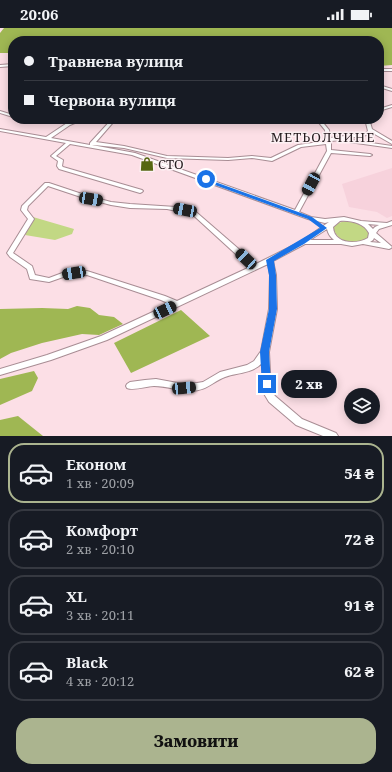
<!DOCTYPE html>
<html lang="uk">
<head>
<meta charset="utf-8">
<style>
  :root { --surface:#171b24; --page:#242831; --text:#f1f3f6; --muted:#9ea1a6; --line:#363941; --accent:#abb48f }
  body { margin:0; font-family:"Noto Serif",serif; background:var(--page); color:var(--text); height:100vh; display:flex; flex-direction:column; font-size:15px; white-space:nowrap }
  * { box-sizing:border-box; margin:0 }
  p { font-size:13px; color:var(--muted) }
  .icon { flex:none; width:22px; height:22px; fill:none; stroke:currentColor; stroke-width:2; stroke-linecap:round; stroke-linejoin:round }
  .map { position:relative; height:408px; overflow:hidden }
  .panel { display:flex; flex-direction:column; background:var(--surface); flex:1 }
  .panel>* { flex:none }
  .top-card { position:absolute; left:8px; top:8px; width:376px; height:88px; border-radius:16px; box-shadow:0 2px 10px #0003; display:grid; align-content:center; height:88px; padding:0 16px; background:var(--surface) }
  .buttons { position:absolute; left:344px; top:360px; display:grid; gap:8px }
  .buttons a { display:grid; place-items:center; width:36px; height:36px; border-radius:50%; background:var(--surface); box-shadow:0 2px 10px #0003; font-size:20px }
  .end { position:absolute; width:18px; height:18px; margin:-9px; border:5px solid #1a73e8; background:#fff; box-shadow:0 0 0 2px #fff }
  .from { border-radius:50% }
  .bubble { position:absolute; height:28px; border-radius:14px; background:var(--surface); box-shadow:0 2px 10px #0003; font-size:13px; font-weight:800; line-height:28px; text-align:center }
  .car { position:absolute; width:12px; height:24px; margin:-12px -6px; border-radius:5px; box-shadow:0 0 3px 1px #0007; background:linear-gradient(#222 24%,#8ab4d8 0 40%,#222 0 76%,#8ab4d8 0 86%,#222 0) }
  .top-card b { display:flex; align-items:center; gap:14px; height:38px; font-size:15px }
  .top-card b+b { border-top:1px solid var(--line) }
  .top-card i { width:10px; height:10px; background:var(--text) }
  ul { padding:7px 0 0; list-style:none }
  li { display:flex; align-items:center; gap:12px; height:60px; margin:0 8px 6px; padding:0 8px; border:2px solid var(--line); border-radius:16px }
  li div { flex:1 }
  li b { display:block; font-size:15px }
  li em { font-style:normal; font-weight:800 }
  li.current { border-color:var(--accent) }
  li>.icon { width:36px; height:36px; stroke-width:1.5 }
  .primary-button { display:flex; gap:8px; margin-top:auto; padding:8px 16px }
  .primary-button a { flex:1; height:46px; border-radius:16px; background:var(--accent); color:#111; font-size:16px; font-weight:800; line-height:46px; text-align:center }
  .status { display:flex; justify-content:space-between; align-items:center; height:28px; padding:0 20px; background:var(--surface); direction:ltr }
  .status svg { height:11px; fill:currentColor }
  .map>svg:first-child { display:block }
</style>
</head>
<body>
<div class="status"><b>20:06</b><svg viewBox="0 0 49 12"><path d="M0 12V9h3v3zM5 12V6h3v6zM10 12V3h3v9zM15 12V0h3v12zM26 1h20v11H26zM47 4h2v5h-2z"/></svg></div>
<div class="map">
<svg width="392" height="408" viewBox="0 0 392 408">
  <rect width="100%" height="100%" fill="#fcdfe6"/>
  <path fill="#f7d2dc" d="M392 140V188L387 190 377 184 349 179 342 156Z"/>
  <path fill="#c2d884" d="M33 189 74 201 72 206 55 212 25 207Z
    M345 193 362 196 369 204 368 210C354 218 337 215 333 199L335 196Z"/>
  <path fill="#9fb753" d="M4 0H392V37L379 38V13H13V25H0V5Z
    M77 278 90 280 99 287 114 289 123 296 99 307 82 306 42 315 11 325 0 331V281L42 280 68 281Z
    M181 282 210 308 131 345 114 315Z
    M34 343 38 350 32 363 0 377V351Z
    M18 388 43 408H0V392Z"/>
  <g fill="none" stroke-linecap="round" stroke-linejoin="round">
    <defs>
      <path id="minor" d="M13 36V38L0 39V37Z
        M379 41H392V43H379Z
        M379 57 392 61V63L379 59Z
        M392 77V79L379 83V81Z
        M0 83 13 87V89L0 85Z
        M29 91H49L73 93 78 91H84L70 97 51 110 90 117V115L112 91H116L96 114 124 118 167 128 228 130 252 128 271 130 298 117 326 113 325 102 316 91H320L329 102 330 110 366 105 368 103 366 95 362 91H367L370 94 372 101 392 113V116L371 104 367 107 344 111 392 118V120L342 113H340V112L331 113V122L370 126 372 127 370 128 331 125 299 184 311 189 325 191 344 189 361 193 387 195 392 193V197L379 201 376 205 391 218 392 219 391 220 389 221 363 216 352 218 341 216H305L273 233 276 247 277 281 269 324 271 363 275 368 302 391 336 405 338 408H323L296 397 269 374 263 364 262 335C252 346 237 344 225 349 212 354 206 363 191 363 179 363 167 358 154 358 147 358 134 363 127 360L126 358 127 356 130 354 145 352 156 351 183 356 197 355 203 354 220 344 247 337 254 333 261 323 269 281 270 247 268 236 107 312 51 332 0 347V341L47 327 101 308 170 276 161 272 87 247 66 248 49 254 30 251 27 241 10 229 7 225 28 191 21 182 22 178 45 155H49L85 167 111 174 130 176 176 179 196 184 256 236 300 214 329 194 325 195 308 191 132 127 70 116 56 128 63 132 62 138 63 139 142 162 143 163 142 164 140 165 59 141 57 138 58 133 51 128 66 115 0 103V101L46 109 67 95 31 92ZM326 116 327 123 295 182 135 125 92 117H94L124 120 167 130 228 132 252 130 272 133 301 119ZM48 158 81 169 111 177 130 180 167 181 192 186 250 239 177 273 165 268 87 243 65 244 49 250 35 247 32 238 13 225 34 191 27 182 28 178ZM340 193C350 192 364 195 369 205L368 210C356 217 334 216 333 199ZM368 196 379 197 375 199 373 201ZM327 201C328 205 330 209 334 212H310ZM374 210 381 215 370 214 373 212Z"/>
    </defs>
    <use href="#minor" stroke="#a88d94" stroke-width="2"/>
    <use href="#minor" fill="#fff" fill-rule="evenodd"/>
  </g>
  <path fill="#1a73e8" d="M204 150 312 189 327 200 304 216 274 233 276 247 277 281 269 324 271 356 267 360 262 356 260 324 269 281V247L266 232 320 200 308 191 204 153Z"/>
  <defs>
    <symbol id="shop-bare" viewBox="-9 -9 18 18"><path d="M-5-2.5h2.3a2.7 3.5 0 0 1 5.4 0H5L5.5 6h-11ZM-1.5-2.5h3a1.5 2.3 0 0 0-3 0Z" fill="#566712" stroke="#fdf1f4" stroke-width="2.5" paint-order="stroke"/></symbol>
  </defs>
  <g fill-rule="evenodd">
    <use href="#shop-bare" x="137" y="126" width="20" height="20"/>
  </g>
  <g text-anchor="middle" dominant-baseline="central" stroke-width="3" stroke-linejoin="round" paint-order="stroke">
    <g font-size="13" letter-spacing="1" fill="#251b1e" stroke="#fdf1f4">
      <text x="323" y="109">МЕТЬОЛЧИНЕ</text>
    </g>
    <g font-size="13" fill="#251b1e" stroke="#fdf1f4" text-anchor="start">
      <text x="158" y="136">СТО</text>
    </g>
  </g>
</svg>
<div class="buttons">
<a><svg class="icon" aria-label="layers" viewBox="0 0 24 24"><path d="M12 4l9 5-9 5-9-5zM3 14l9 5 9-5"/></svg></a>
</div>
<i class="end from" style="left:206px;top:151px"></i>
<i class="end" style="left:267px;top:356px"></i>
<div class="bubble" style="left:281px;top:342px;width:56px">2 хв</div>
<i class="car" style="left:311px;top:156px;rotate:208deg"></i>
<i class="car" style="left:91px;top:171px;rotate:100deg"></i>
<i class="car" style="left:185px;top:182px;rotate:281deg"></i>
<i class="car" style="left:246px;top:231px;rotate:313deg"></i>
<i class="car" style="left:74px;top:245px;rotate:261deg"></i>
<i class="car" style="left:165px;top:282px;rotate:65deg"></i>
<i class="car" style="left:184px;top:360px;rotate:85deg"></i>
<div class="top-card">
<b><i class="from"></i>Травнева вулиця</b>
<b><i></i>Червона вулиця</b>
</div>
</div>
<section class="panel">
<ul>
<li class="current"><svg class="icon" aria-label="car" viewBox="0 0 24 24"><path d="M5 17H2v-5l4-1 3-4h7l3 4 3 1v5h-3M9 17h6M6 11h13"/><circle cx="7" cy="17" r="2"/><circle cx="17" cy="17" r="2"/></svg><div><b>Економ</b><p>1 хв · 20:09</p></div><em>54 ₴</em></li>
<li><svg class="icon" aria-label="car" viewBox="0 0 24 24"><path d="M5 17H2v-5l4-1 3-4h7l3 4 3 1v5h-3M9 17h6M6 11h13"/><circle cx="7" cy="17" r="2"/><circle cx="17" cy="17" r="2"/></svg><div><b>Комфорт</b><p>2 хв · 20:10</p></div><em>72 ₴</em></li>
<li><svg class="icon" aria-label="car" viewBox="0 0 24 24"><path d="M5 17H2v-5l4-1 3-4h7l3 4 3 1v5h-3M9 17h6M6 11h13"/><circle cx="7" cy="17" r="2"/><circle cx="17" cy="17" r="2"/></svg><div><b>XL</b><p>3 хв · 20:11</p></div><em>91 ₴</em></li>
<li><svg class="icon" aria-label="car" viewBox="0 0 24 24"><path d="M5 17H2v-5l4-1 3-4h7l3 4 3 1v5h-3M9 17h6M6 11h13"/><circle cx="7" cy="17" r="2"/><circle cx="17" cy="17" r="2"/></svg><div><b>Black</b><p>4 хв · 20:12</p></div><em>62 ₴</em></li>
</ul>
<div class="primary-button"><a>Замовити</a></div>
</section>
</body>
</html>
